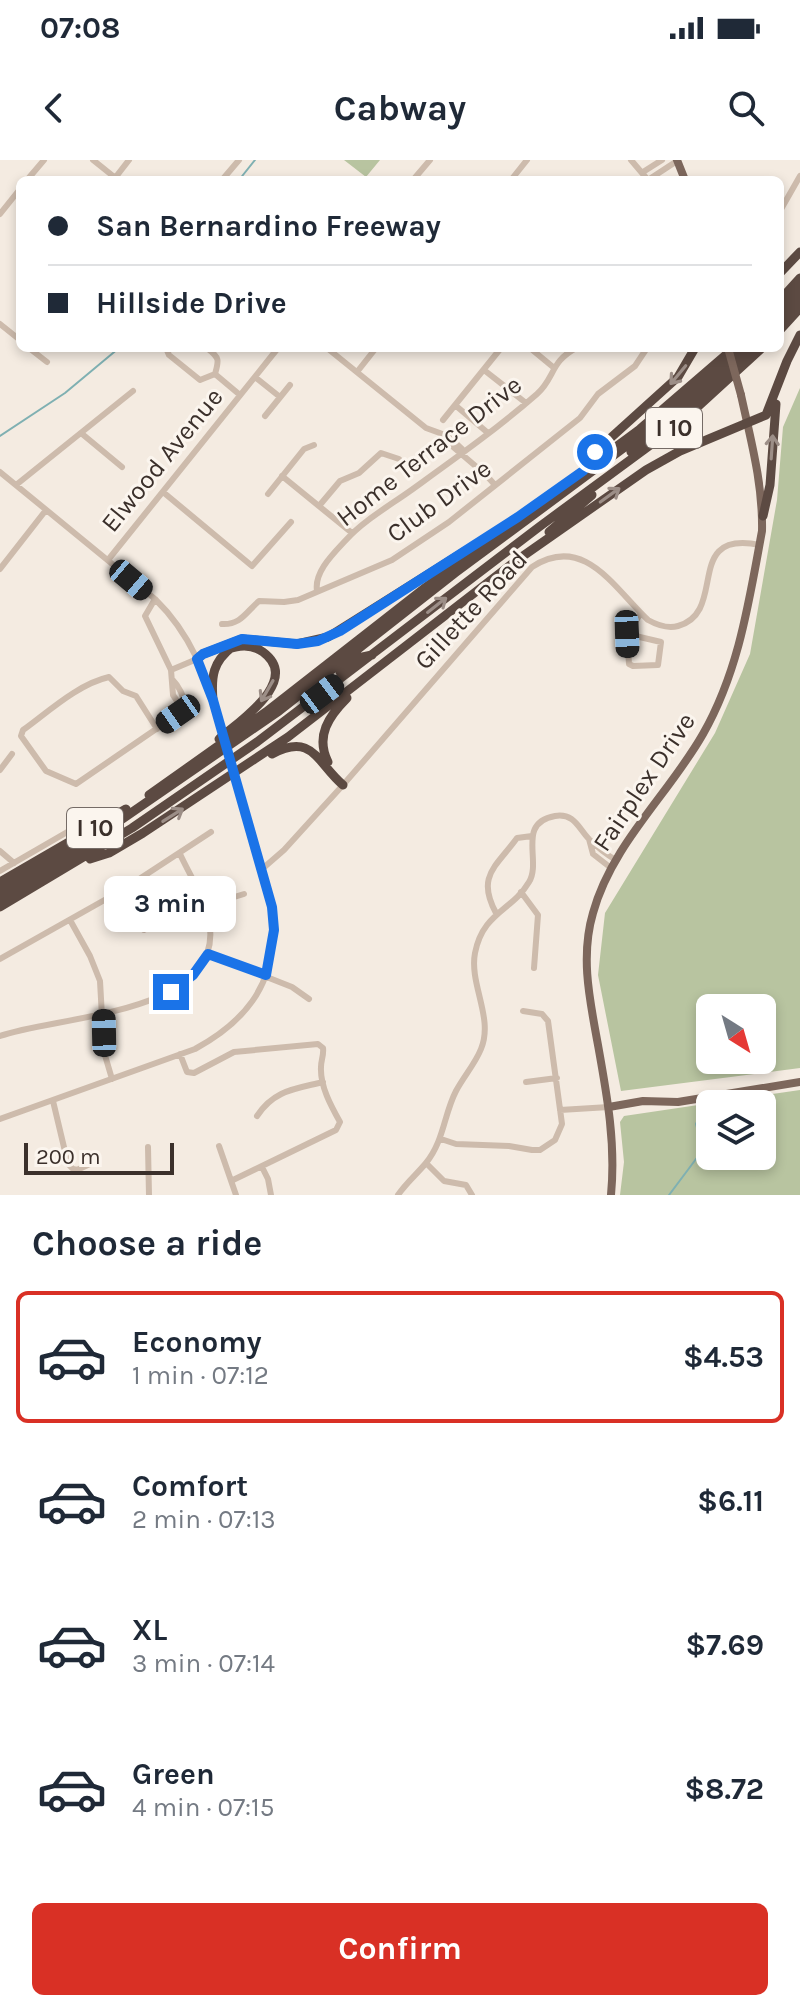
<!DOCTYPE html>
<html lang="en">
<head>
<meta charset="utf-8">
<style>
  :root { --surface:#fff; --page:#f6f6f7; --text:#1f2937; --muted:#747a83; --line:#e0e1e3; --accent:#d93025 }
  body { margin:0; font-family:Karla,sans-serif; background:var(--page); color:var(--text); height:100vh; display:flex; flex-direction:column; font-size:30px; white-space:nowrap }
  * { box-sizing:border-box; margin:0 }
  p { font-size:26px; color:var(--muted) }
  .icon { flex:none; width:44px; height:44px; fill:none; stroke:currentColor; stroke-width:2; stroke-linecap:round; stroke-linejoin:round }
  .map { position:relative; height:1035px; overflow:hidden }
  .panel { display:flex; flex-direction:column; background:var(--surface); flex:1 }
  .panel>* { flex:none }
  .hud { position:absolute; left:16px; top:16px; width:768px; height:176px; border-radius:12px; box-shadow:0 4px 12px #0003; display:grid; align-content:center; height:176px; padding:0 32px; background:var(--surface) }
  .needle { width:52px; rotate:143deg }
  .fabs { position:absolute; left:696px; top:834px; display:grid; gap:16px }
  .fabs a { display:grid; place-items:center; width:80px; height:80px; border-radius:12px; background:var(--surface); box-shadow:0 4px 12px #0003; font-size:40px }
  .scale { position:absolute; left:24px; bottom:20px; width:150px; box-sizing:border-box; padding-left:8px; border:4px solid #3b302b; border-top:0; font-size:22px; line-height:28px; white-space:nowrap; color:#3b302b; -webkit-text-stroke:6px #fbf5ee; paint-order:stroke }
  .end { position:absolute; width:36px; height:36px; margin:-18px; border:10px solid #1a73e8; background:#fff; box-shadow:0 0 0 4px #fff }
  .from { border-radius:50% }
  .bubble { position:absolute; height:56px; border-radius:12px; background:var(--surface); box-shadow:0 4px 12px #0003; font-size:26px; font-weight:700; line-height:56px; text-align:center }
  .car { position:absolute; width:24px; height:48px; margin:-24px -12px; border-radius:10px; box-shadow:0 0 6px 2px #0007; background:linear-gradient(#222 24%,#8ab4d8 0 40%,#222 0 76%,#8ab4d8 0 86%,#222 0) }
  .hud b { display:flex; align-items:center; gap:28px; height:76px; font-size:30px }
  .hud b+b { border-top:2px solid var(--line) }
  .hud i { width:20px; height:20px; background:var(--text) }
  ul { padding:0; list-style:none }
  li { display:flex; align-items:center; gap:24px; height:132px; margin:0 16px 12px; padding:0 16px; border:4px solid transparent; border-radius:12px }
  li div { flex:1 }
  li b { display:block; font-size:30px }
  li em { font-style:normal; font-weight:700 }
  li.selected { border-color:var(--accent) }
  li>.icon { width:72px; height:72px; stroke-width:1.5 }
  h2 { padding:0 32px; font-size:36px; line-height:96px }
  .button { display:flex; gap:16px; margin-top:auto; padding:16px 32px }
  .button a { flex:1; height:92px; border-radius:12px; background:var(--accent); color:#fff; font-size:32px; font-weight:700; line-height:92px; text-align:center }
  .status { display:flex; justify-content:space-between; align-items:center; height:56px; padding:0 40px; background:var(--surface); direction:ltr }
  .status svg { height:22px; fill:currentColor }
  header { display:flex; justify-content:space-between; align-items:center; height:104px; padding:0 32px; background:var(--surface); font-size:36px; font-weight:700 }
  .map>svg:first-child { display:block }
</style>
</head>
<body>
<div class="status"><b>07:08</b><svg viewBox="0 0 49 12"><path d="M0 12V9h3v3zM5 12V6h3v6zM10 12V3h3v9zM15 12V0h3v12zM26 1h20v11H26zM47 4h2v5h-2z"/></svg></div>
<header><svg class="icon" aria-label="back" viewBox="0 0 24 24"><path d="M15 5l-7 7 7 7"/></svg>Cabway<svg class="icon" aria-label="search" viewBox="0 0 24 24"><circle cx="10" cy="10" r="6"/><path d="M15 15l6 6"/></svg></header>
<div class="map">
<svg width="800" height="1035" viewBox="0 0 800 1035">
  <rect width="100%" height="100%" fill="#f4ebe1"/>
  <path fill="#b8c4a0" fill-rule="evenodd" d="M344 0H380L366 17Z
    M800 228V908L621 931 598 815 605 753 715 573 750 494 777 340 783 267ZM762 848V900H710V848Z
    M800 930V1035H620L624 1002 620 962 624 956ZM762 944V996H710V944Z"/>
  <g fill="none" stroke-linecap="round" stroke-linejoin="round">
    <path stroke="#7fb0b2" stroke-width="2" d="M239 20 255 0
      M0 276 65 233 119 188
      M669 1035 699 995 701 982 696 964 698 960 710 955"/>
    <path stroke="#cdbbac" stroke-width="6" d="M93 0 118 20
      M631 0 648 20
      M643 12 662 0
      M115 18 129 0
      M27 20 44 0
      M222 20 239 0
      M413 20 430 0
      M511 20 527 0
      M648 20 677 1
      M780 51 800 16
      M0 54 20 29
      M0 164 20 180
      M29 188 47 202
      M166 188 169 195 200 220 215 214C219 200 220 198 207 188
      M327 188 426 268 448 276 462 289V294
      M530 188 553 207
      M484 210 526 243
      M357 212 376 188
      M215 214 240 235
      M255 217 280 237
      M455 245 488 273
      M265 256 290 225
      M443 260 501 188
      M81 273 122 307
      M444 276 445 280 486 315 495 325
      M0 312 155 439C191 474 207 517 220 564
      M282 316 352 373
      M16 325 133 231
      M163 332 252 406 291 362
      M268 334 304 289 314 285
      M319 346 340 321 359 313 381 293 399 299
      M108 400 278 188
      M0 409 46 350
      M317 431C314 412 333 394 346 380 363 361 389 346 410 331 453 300 497 269 537 234 555 218 550 202 576 188
      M155 439 145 456 171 510 173 535 183 550
      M222 464C241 465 246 452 259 441L284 442 298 440 392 400 449 362 580 258 598 234 635 206 647 188
      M627 474 661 482 658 505 633 506 629 504 627 474 641 453
      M171 510 197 499
      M157 569 136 536 123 531 109 517C78 524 48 552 23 570L21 576 46 611 76 624 178 554 186 547C183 536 180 527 172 519
      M0 610 12 594
      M589 679 593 694 611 708
      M0 691 14 703
      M261 710 284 690 343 625 532 407C584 373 614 428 648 460 657 465 667 469 678 466 729 452 682 369 760 385
      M0 711 88 660
      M124 729 142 761 144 770
      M521 732 538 755 534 808
      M205 746 244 734
      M496 753C476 716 496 707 517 678L532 676
      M70 760 90 796 100 821 104 892 112 919
      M208 794 292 827 309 839
      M0 799 124 729 211 672
      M0 876C55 856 219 855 210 768 207 741 191 718 180 694
      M180 894 187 912 194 913 234 892 318 884 323 888C324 895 321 900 321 907 320 926 331 946 340 962L336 970 233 1020
      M526 922 557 918
      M53 941 68 1004 73 1009 77 1010 92 1003
      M560 950 609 947
      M257 956C274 930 295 929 323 922
      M0 959 195 889C316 823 267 727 237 624
      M441 979 456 984 509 986 532 990H540L555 980 562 964 548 861 542 854 523 851
      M219 986 236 1035
      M148 987 149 1035
      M426 1003 444 1021 466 1025 472 1035
      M262 1007 268 1019 271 1035
      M398 1035C406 1023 417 1014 426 1003 444 981 444 954 456 931 464 916 475 904 481 889 494 858 469 824 475 793 483 752 512 751 529 722 542 701 516 663 555 656 574 653 578 667 588 678 596 686 605 694 616 700"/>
    <path stroke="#7d675c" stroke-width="8" d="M677 0 685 20
      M609 947 643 941 678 942 800 922
      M611 1035C616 984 607 935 598 885 590 841 580 797 593 753 612 684 669 634 703 574 739 511 749 441 762 371 763 324 751 281 741 235"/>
    <path stroke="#5c4a42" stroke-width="9" d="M780 113 800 92
      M780 140 800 118
      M780 150 800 128
      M780 159 800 138
      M780 170 800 148
      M631 292 694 242 752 188
      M587 304 595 292 678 217 695 188
      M763 356 770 325 776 244
      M549 372 592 335
      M197 499 203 494 242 479 297 484 328 477 465 391
      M340 512 358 498 372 495
      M213 540C211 516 213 502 232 487
      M219 579C238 562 302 521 263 492 252 484 238 485 226 490
      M272 594C313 572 317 603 343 625
      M328 602C315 576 329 556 347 538
      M149 635 266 552 426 427 640 269 734 188
      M90 699 109 693 143 673 288 577 513 403 646 310 680 291 766 255 787 201 800 175
      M0 722 126 649
      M0 731 115 664 279 551 455 413 660 261 743 188
      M0 739 119 668
      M0 747 132 668 257 582 539 367 679 264 762 188"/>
    <path stroke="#cdbbac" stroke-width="6" d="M220 564 237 624"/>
    <path stroke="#7d675c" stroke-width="8" d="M728 188 741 235"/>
  </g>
  <defs><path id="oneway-shaft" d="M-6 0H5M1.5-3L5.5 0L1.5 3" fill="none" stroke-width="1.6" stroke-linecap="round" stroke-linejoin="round" transform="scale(2)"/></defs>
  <g stroke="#9c8e87">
    <use href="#oneway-shaft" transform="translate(678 215) rotate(130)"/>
    <use href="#oneway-shaft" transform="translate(772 287) rotate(-86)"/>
    <use href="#oneway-shaft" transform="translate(610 335) rotate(-36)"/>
    <use href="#oneway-shaft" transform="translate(437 445) rotate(-38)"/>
    <use href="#oneway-shaft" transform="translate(267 531) rotate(120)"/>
    <use href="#oneway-shaft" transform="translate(173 655) rotate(-32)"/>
  </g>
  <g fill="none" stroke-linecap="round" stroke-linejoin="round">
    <path stroke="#1a73e8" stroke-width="10" d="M171 832 193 815 208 794 266 815 274 770 272 747 213 540 197 499 203 494 242 479 297 484 318 481 340 471 518 357 583 311 595 292"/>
  </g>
  <g text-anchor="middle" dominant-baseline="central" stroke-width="6" stroke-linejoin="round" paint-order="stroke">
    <g fill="#fbf5ee" stroke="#756b66" stroke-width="2">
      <rect x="646" y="248" width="56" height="40" rx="6"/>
      <rect x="67" y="648" width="56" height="40" rx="6"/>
    </g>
    <g font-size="24" font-weight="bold" fill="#3b302b">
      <text x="674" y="268">I 10</text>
      <text x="95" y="668">I 10</text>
    </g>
    <g font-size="26" fill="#3b302b" stroke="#fbf5ee">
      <text transform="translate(429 291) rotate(-38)">Home Terrace Drive</text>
      <text transform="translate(162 300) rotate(-51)">Elwood Avenue</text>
      <text transform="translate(439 341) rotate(-36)">Club Drive</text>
      <text transform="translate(471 450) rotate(-47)">Gillette Road</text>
      <text transform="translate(644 622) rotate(-56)">Fairplex Drive</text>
    </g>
  </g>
</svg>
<div class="fabs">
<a><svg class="needle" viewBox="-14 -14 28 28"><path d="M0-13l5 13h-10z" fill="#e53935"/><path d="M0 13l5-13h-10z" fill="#747a83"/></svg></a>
<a><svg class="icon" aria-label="layers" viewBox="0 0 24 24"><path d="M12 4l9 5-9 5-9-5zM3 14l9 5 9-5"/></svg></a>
</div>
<div class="scale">200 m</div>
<i class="end from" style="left:595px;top:292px"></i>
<i class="end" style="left:171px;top:832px"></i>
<div class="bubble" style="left:104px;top:716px;width:132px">3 min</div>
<i class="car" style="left:131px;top:420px;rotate:130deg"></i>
<i class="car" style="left:627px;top:474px;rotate:178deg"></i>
<i class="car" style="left:322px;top:534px;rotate:53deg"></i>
<i class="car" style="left:178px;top:554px;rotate:235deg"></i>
<i class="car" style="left:104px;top:873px;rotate:359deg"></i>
<div class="hud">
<b><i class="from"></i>San Bernardino Freeway</b>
<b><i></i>Hillside Drive</b>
</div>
</div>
<section class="panel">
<h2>Choose a ride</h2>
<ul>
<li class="selected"><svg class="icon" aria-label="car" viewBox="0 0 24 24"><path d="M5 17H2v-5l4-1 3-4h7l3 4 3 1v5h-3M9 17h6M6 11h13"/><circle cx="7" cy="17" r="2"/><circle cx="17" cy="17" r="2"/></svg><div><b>Economy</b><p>1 min · 07:12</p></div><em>$4.53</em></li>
<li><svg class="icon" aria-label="car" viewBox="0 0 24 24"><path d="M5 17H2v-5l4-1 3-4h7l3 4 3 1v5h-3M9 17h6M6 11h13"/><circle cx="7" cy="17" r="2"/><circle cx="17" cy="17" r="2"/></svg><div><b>Comfort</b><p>2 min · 07:13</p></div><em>$6.11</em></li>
<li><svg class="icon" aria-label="car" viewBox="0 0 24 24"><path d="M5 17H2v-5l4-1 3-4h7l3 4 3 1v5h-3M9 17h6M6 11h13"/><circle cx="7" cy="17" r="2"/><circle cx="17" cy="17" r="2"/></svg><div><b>XL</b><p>3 min · 07:14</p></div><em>$7.69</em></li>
<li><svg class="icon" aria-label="car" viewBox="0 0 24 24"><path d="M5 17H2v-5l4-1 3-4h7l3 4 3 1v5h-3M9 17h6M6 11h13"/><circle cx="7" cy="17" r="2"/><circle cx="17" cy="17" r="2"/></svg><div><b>Green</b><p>4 min · 07:15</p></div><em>$8.72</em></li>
</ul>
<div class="button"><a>Confirm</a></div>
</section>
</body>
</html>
